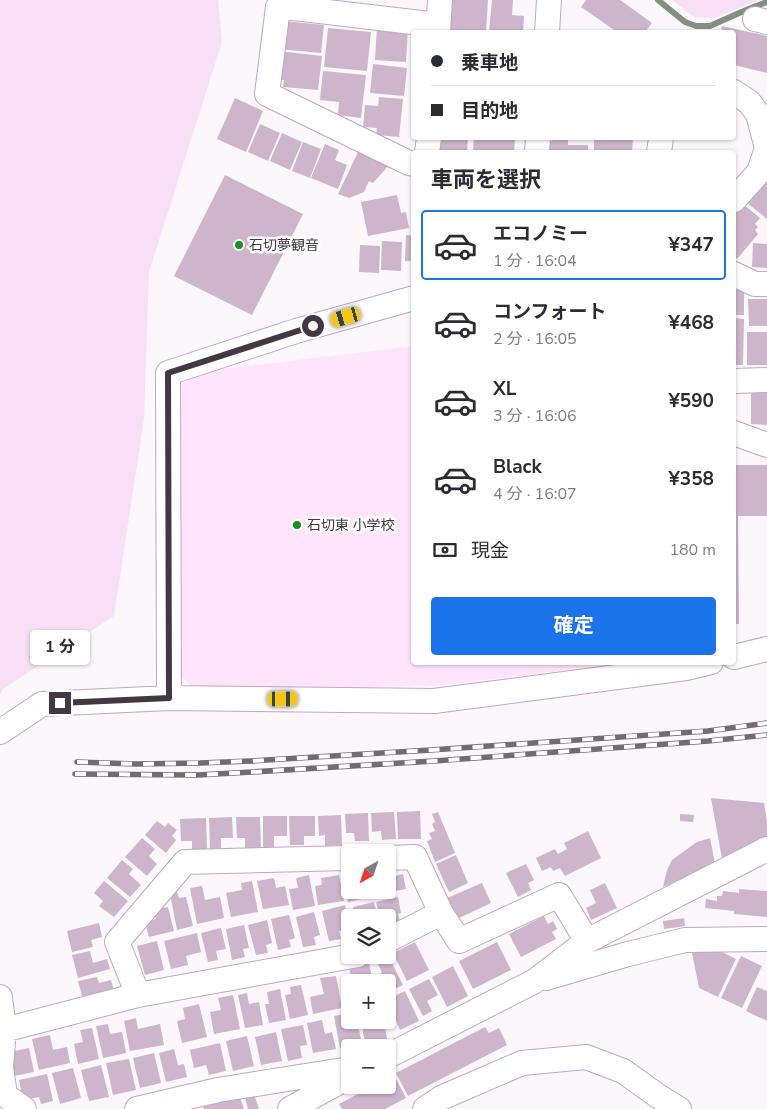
<!DOCTYPE html>
<html lang="ja">
<head>
<meta charset="utf-8">
<style>
  :root { --surface:#fff; --page:#f7f7f7; --text:#2b2b33; --muted:#7c7c81; --line:#e1e1e2; --accent:#1a73e8 }
  body { margin:0; font-family:"Nunito Sans","Noto Sans JP",sans-serif; background:var(--page); color:var(--text); height:100vh; display:flex; flex-direction:column; font-size:19px; white-space:nowrap }
  * { box-sizing:border-box; margin:0 }
  p { font-size:16px; color:var(--muted) }
  .icon { flex:none; width:28px; height:28px; fill:none; stroke:currentColor; stroke-width:2; stroke-linecap:round; stroke-linejoin:round }
  .map { position:relative; flex:1; overflow:hidden }
  .details { position:absolute; left:411px; top:150px; width:325px; height:515px; display:flex; flex-direction:column; background:var(--surface); border-radius:5px; box-shadow:0 1px 4px #0004 }
  .details>* { flex:none }
  .top-card { position:absolute; left:411px; top:30px; width:325px; height:110px; border-radius:5px; box-shadow:0 1px 4px #0004; display:grid; align-content:center; height:110px; padding:0 20px; background:var(--surface) }
  .needle { width:32px; rotate:220deg }
  .tools { position:absolute; left:341px; top:844px; display:grid; gap:10px }
  .tools a { display:grid; place-items:center; width:55px; height:55px; border-radius:5px; background:var(--surface); box-shadow:0 1px 4px #0004; font-size:25px }
  .end { position:absolute; width:22px; height:22px; margin:-11px; border:6px solid #423841; background:#fff; box-shadow:0 0 0 2px #fff }
  .from { border-radius:50% }
  .bubble { position:absolute; height:35px; border-radius:5px; background:var(--surface); box-shadow:0 1px 4px #0004; font-size:16px; font-weight:700; line-height:35px; text-align:center }
  .car { position:absolute; width:15px; height:30px; margin:-15px -8px; border-radius:6px; box-shadow:0 0 4px 1px #0007; background:linear-gradient(#f5c518 24%,#345 0 40%,#f5c518 0 76%,#345 0 86%,#f5c518 0) }
  .top-card b { display:flex; align-items:center; gap:18px; height:48px; font-size:19px }
  .top-card b+b { border-top:1px solid var(--line) }
  .top-card i { width:12px; height:12px; background:var(--text) }
  ul { padding:0; list-style:none }
  li { display:flex; align-items:center; gap:15px; height:70px; margin:0 10px 8px; padding:0 10px; border:2px solid transparent; border-radius:5px }
  li div { flex:1 }
  li b { display:block; font-size:19px }
  li em { font-style:normal; font-weight:700 }
  li.selected { border-color:var(--accent) }
  li>.icon { width:45px; height:45px; stroke-width:1.5 }
  h2 { padding:0 20px; font-size:22px; line-height:60px }
  .pay { display:flex; align-items:center; gap:12px; height:55px; padding:0 20px; font-size:19px }
  .pay p { margin-inline-start:auto }
  .button { display:flex; gap:10px; margin-top:auto; padding:10px 20px }
  .button a { flex:1; height:58px; border-radius:5px; background:var(--accent); color:#fff; font-size:20px; font-weight:700; line-height:58px; text-align:center }
  .map>svg:first-child { display:block }
</style>
</head>
<body>
<div class="map">
<svg width="767" height="1109" viewBox="0 0 767 1109">
  <rect width="100%" height="100%" fill="#fcf7fb"/>
  <path fill="#ffe4fc" d="M414 346V662L627 663 434 686 197 690 182 678 179 387 197 372Z"/>
  <path fill="#f7e0f5" d="M0 0H218L222 42 149 272 144 419 114 616 3 689 0 695Z
    M672 0H758L715 18 694 17Z"/>
  <g fill="none" stroke-linecap="round" stroke-linejoin="round">
    <path stroke="#829081" stroke-width="6" d="M658 0 685 22 696 26H710L746 10 767 2"/>
  </g>
  <path fill="#cdb5cb" d="M447 0H488L486 32H444Z
    M492 0H513L512 15 524 16 523 32H489Z
    M586 0H620L652 23 645 32H617L581 7Z
    M283 21 324 25 321 53 279 49Z
    M377 26 408 28 406 62 375 60Z
    M722 26 767 36V73L734 65V32H721Z
    M328 28 371 32 367 71 324 67Z
    M278 51 322 56 318 90 283 87 284 80H276Z
    M373 64 407 68 404 96 370 93Z
    M323 71 366 75 361 118 338 115 339 102 320 100Z
    M379 97 403 99 399 137 376 135 377 128 363 127 365 105 378 106Z
    M235 98 263 111 246 152 217 139Z
    M260 124 280 133 268 161 248 152Z
    M282 133 302 142 290 170 270 161Z
    M439 138H468L467 152H438Z
    M474 138H515L514 152H473Z
    M552 138H568V145H588V152H547V141H552Z
    M594 138H633L632 152 614 151V152H594Z
    M303 142 321 149 310 178 292 171Z
    M325 144 339 150 335 160 347 165 338 189 311 178Z
    M358 152 389 165 373 183 369 181 364 192 349 198 338 194Z
    M225 175 303 214 252 315 174 276Z
    M767 177V219L746 202Z
    M397 195 401 213 406 212 409 228 368 236 361 202Z
    M743 204 760 218 755 224 758 227 755 230 758 234 737 259 734 256V216Z
    M406 235 414 236V261H405Z
    M382 241 402 242 401 271 381 270Z
    M753 243 767 244V268L752 267Z
    M360 245 380 246 379 273 359 272Z
    M734 290H744V315H734Z
    M748 299H767V326H749Z
    M734 318 744 319 743 365H734Z
    M747 332H767V365H747Z
    M751 391H767V425L751 424Z
    M734 465H767V516H738L739 624H734Z
    M711 798 764 803 767 822V837L722 859Z
    M420 811 421 839H398L397 812Z
    M394 812 396 839 382 840 381 831 372 832 371 813Z
    M438 812 455 853 435 862 427 841 432 839 429 833 435 831 432 824 435 822 432 814Z
    M368 813 369 841H355L354 833H346L345 814Z
    M680 814 694 815 693 822 680 821Z
    M341 815 342 845 325 846V835L319 836 318 816Z
    M263 816H287V836H274V848H263Z
    M289 816H315V836H304V845H290Z
    M232 817 233 838H221V848L210 849 209 818Z
    M236 817H260L261 848H245V838H237Z
    M206 818 207 850H192V841H181L180 819Z
    M157 821 165 827 168 823 177 830 172 836 176 840 166 853 145 835Z
    M588 831 601 858 565 876 560 868 553 871 551 867 542 871 536 858 555 849 558 854 567 849 564 843Z
    M142 838 155 849 149 856 157 864 147 876 125 857Z
    M710 838 715 864 663 887 667 870 672 860 697 842Z
    M456 855 468 883 449 892 436 864Z
    M122 860 133 869 129 874 141 885 130 897 107 878Z
    M526 864 534 880 528 883 531 890 518 897 506 873Z
    M388 868H390L391 877 403 874 406 889 379 894 378 890H388Z
    M309 875 315 906 293 910 289 889 298 888 296 878Z
    M339 875 344 901 318 905 315 886 322 885 321 878Z
    M274 878 276 888 285 886 289 905 263 909 257 881Z
    M104 881 128 901 114 917 99 906 103 901 94 893Z
    M252 881 258 912 231 917 226 893 242 890 241 883Z
    M482 883 491 903 457 919 447 898Z
    M605 883 617 908 591 920 586 908 596 903 590 890Z
    M202 886 205 900 220 897 224 918 197 924 190 888Z
    M350 887V890H373L375 896 348 902 346 888Z
    M739 889 767 891V917L734 914V911L705 908 706 899 717 901V896H722L723 891 739 893Z
    M177 892 179 898 186 897 193 926 177 930 170 894Z
    M398 897 401 913 398 914 400 921 388 924V918H380L376 902Z
    M374 902 378 918H355L353 907Z
    M345 905 350 929 339 931 341 939 329 941 322 911Z
    M168 907 174 931 149 937 145 922 156 919 153 910Z
    M314 912 320 935 314 937 316 945 303 947 296 917Z
    M289 915 295 938 289 940 291 947 278 950 271 919Z
    M544 916 548 924 553 921 557 929 552 932 556 939 521 957 509 934Z
    M684 918 685 926 664 929 663 921Z
    M267 920 272 943 266 945 268 953 256 955 248 925Z
    M99 923 102 937 91 940 93 947 72 952 67 931Z
    M244 925 249 948 243 949 245 957 232 960 226 929Z
    M221 928 226 949 216 951 218 960 208 962 201 933Z
    M197 933 201 952 186 956 188 965 171 969 164 941Z
    M157 941 164 970 145 975 137 946Z
    M415 942 429 970 407 981 393 953Z
    M497 942 511 970 473 989 459 961Z
    M714 948 736 959 718 997 699 988 692 953Z
    M90 951 93 963 107 959 110 969 78 978 72 955Z
    M741 956 762 966 742 1008 721 998Z
    M390 959 403 985 388 992V982H378L375 976 382 973 378 964Z
    M369 963 373 982H350V1005H347L342 983 352 980 349 967Z
    M453 966 468 996 447 1007 432 977Z
    M336 976 342 1008 313 1014 310 997 324 994 320 978Z
    M97 977 99 983 111 980 114 991 83 999 78 981Z
    M429 979 438 995 427 1001 432 1011 423 1016 409 989Z
    M301 985 308 1015 290 1019 285 995 291 994 290 987Z
    M757 987 767 991V1021L746 1011Z
    M280 989 286 1020 269 1023 265 1004H269L267 992Z
    M405 991 419 1021 400 1030 396 1021 391 1023 388 1015V999Z
    M247 993 249 1004 259 1002 263 1025 245 1028 238 995Z
    M233 995 240 1029 214 1034 210 1012 221 1010 218 998Z
    M199 1004 207 1037 182 1043 177 1021 185 1019 183 1008Z
    M350 1013V1020H357L362 1044 340 1048 334 1016Z
    M136 1018 138 1029 160 1024 164 1045 130 1051 124 1021Z
    M322 1020 325 1034 332 1032 336 1049 313 1053 307 1023Z
    M361 1020H384L387 1039 365 1043Z
    M108 1024 110 1034 122 1032 126 1053 103 1058 96 1026Z
    M303 1025 307 1045 300 1046 302 1058 288 1061 281 1029Z
    M485 1027 489 1033 499 1028 507 1045 408 1096 396 1073Z
    M92 1028 99 1059 78 1064 74 1044 83 1042 80 1030Z
    M276 1032 282 1061 261 1065 255 1037Z
    M50 1035 53 1050 67 1047 70 1063 39 1070 32 1039Z
    M247 1036 254 1066 233 1071 226 1041Z
    M220 1043 226 1071 209 1075 206 1065 194 1068 190 1050Z
    M29 1048 34 1072 14 1076 9 1052Z
    M174 1049 178 1065 184 1064 187 1077 166 1082 159 1053Z
    M154 1053 161 1083 140 1088 133 1058Z
    M129 1059 136 1090 113 1095 106 1063Z
    M101 1065 109 1097 89 1101 81 1070Z
    M73 1068 81 1098 60 1104 52 1073Z
    M47 1074 53 1101 41 1104 39 1097 23 1100 19 1080Z
    M394 1075 406 1098 385 1109H342L339 1104 375 1085H388V1079Z
    M254 1094 259 1109H248L245 1097Z
    M239 1095 244 1109H204L203 1107Z"/>
  <g fill="none" stroke-linecap="round" stroke-linejoin="round">
    <defs>
      <path id="minor" d="M755 19 767 22
        M438 32 440 0
        M547 32 549 0
        M734 92 749 102 758 114 767 148 759 172 734 200
        M427 152 429 138
        M537 152 538 138
        M659 152 661 138
        M414 164 409 163 267 94 278 7 303 9 438 25
        M734 274 755 284H767
        M734 381 767 380
        M734 433 767 445
        M734 657 767 649
        M169 698 168 373 296 331 414 298
        M0 732 42 704 169 698 434 701 686 668 711 662
        M388 858 415 857 441 913 459 941 559 895 587 941
        M388 940 441 913
        M546 978 628 954 685 940 767 939
        M138 995 117 942 185 862 350 858
        M0 997 4 1030 1 1067 5 1095 24 1109
        M4 1030 138 995 358 955
        M388 1056 535 981 587 941 767 849
        M137 1109 218 1090 350 1069
        M290 1109 350 1076
        M425 1109 441 1098 522 1063 586 1057 623 1071 658 1096 679 1109"/>
    </defs>
    <use href="#minor" stroke="#c1a7be" stroke-width="26"/>
    <use href="#minor" stroke="#fff" stroke-width="24"/>
    <defs>
      <path id="rail" d="M77 762 136 764 200 763 251 761 431 750 708 731 767 723
        M75 774 198 775 252 772 434 761 708 741 767 735"/>
    </defs>
    <use href="#rail" stroke="#736a72" stroke-width="5.5"/>
    <use href="#rail" stroke="#fff" stroke-width="4" stroke-dasharray="11" stroke-linecap="butt"/>
  </g>
  <g fill="none" stroke-linecap="round" stroke-linejoin="round">
    <path stroke="#423841" stroke-width="6" d="M60 703 169 698 168 373 313 326"/>
  </g>
  <g fill="#159323" stroke="#fff" stroke-width="2">
    <circle cx="239" cy="245" r="5"/>
    <circle cx="297" cy="525" r="5"/>
  </g>
  <g text-anchor="middle" dominant-baseline="central" stroke-width="5" stroke-linejoin="round" paint-order="stroke">
    <g font-size="14" fill="#423841" stroke="#fff" text-anchor="start">
      <text x="249" y="245">石切夢観音</text>
      <text x="307" y="525">石切東 小学校</text>
    </g>
  </g>
</svg>
<div class="tools">
<a><svg class="needle" viewBox="-14 -14 28 28"><path d="M0-13l5 13h-10z" fill="#e53935"/><path d="M0 13l5-13h-10z" fill="#7c7c81"/></svg></a>
<a><svg class="icon" aria-label="layers" viewBox="0 0 24 24"><path d="M12 4l9 5-9 5-9-5zM3 14l9 5 9-5"/></svg></a>
<a>+</a>
<a>−</a>
</div>
<i class="end from" style="left:313px;top:326px"></i>
<i class="end" style="left:60px;top:703px"></i>
<div class="bubble" style="left:30px;top:630px;width:60px">1 分</div>
<i class="car" style="left:346px;top:317px;rotate:254deg"></i>
<i class="car" style="left:283px;top:699px;rotate:90deg"></i>
<div class="top-card">
<b><i class="from"></i>乗車地</b>
<b><i></i>目的地</b>
</div>
<section class="details">
<h2>車両を選択</h2>
<ul>
<li class="selected"><svg class="icon" aria-label="car" viewBox="0 0 24 24"><path d="M5 17H2v-5l4-1 3-4h7l3 4 3 1v5h-3M9 17h6M6 11h13"/><circle cx="7" cy="17" r="2"/><circle cx="17" cy="17" r="2"/></svg><div><b>エコノミー</b><p>1 分 · 16:04</p></div><em>¥347</em></li>
<li><svg class="icon" aria-label="car" viewBox="0 0 24 24"><path d="M5 17H2v-5l4-1 3-4h7l3 4 3 1v5h-3M9 17h6M6 11h13"/><circle cx="7" cy="17" r="2"/><circle cx="17" cy="17" r="2"/></svg><div><b>コンフォート</b><p>2 分 · 16:05</p></div><em>¥468</em></li>
<li><svg class="icon" aria-label="car" viewBox="0 0 24 24"><path d="M5 17H2v-5l4-1 3-4h7l3 4 3 1v5h-3M9 17h6M6 11h13"/><circle cx="7" cy="17" r="2"/><circle cx="17" cy="17" r="2"/></svg><div><b>XL</b><p>3 分 · 16:06</p></div><em>¥590</em></li>
<li><svg class="icon" aria-label="car" viewBox="0 0 24 24"><path d="M5 17H2v-5l4-1 3-4h7l3 4 3 1v5h-3M9 17h6M6 11h13"/><circle cx="7" cy="17" r="2"/><circle cx="17" cy="17" r="2"/></svg><div><b>Black</b><p>4 分 · 16:07</p></div><em>¥358</em></li>
</ul>
<div class="pay"><svg class="icon" aria-label="cash" viewBox="0 0 24 24"><path d="M3 7h18v10H3z"/><circle cx="12" cy="12" r="2"/></svg>現金<p>180 m</p></div>
<div class="button"><a>確定</a></div>
</section>
</div>
</body>
</html>
